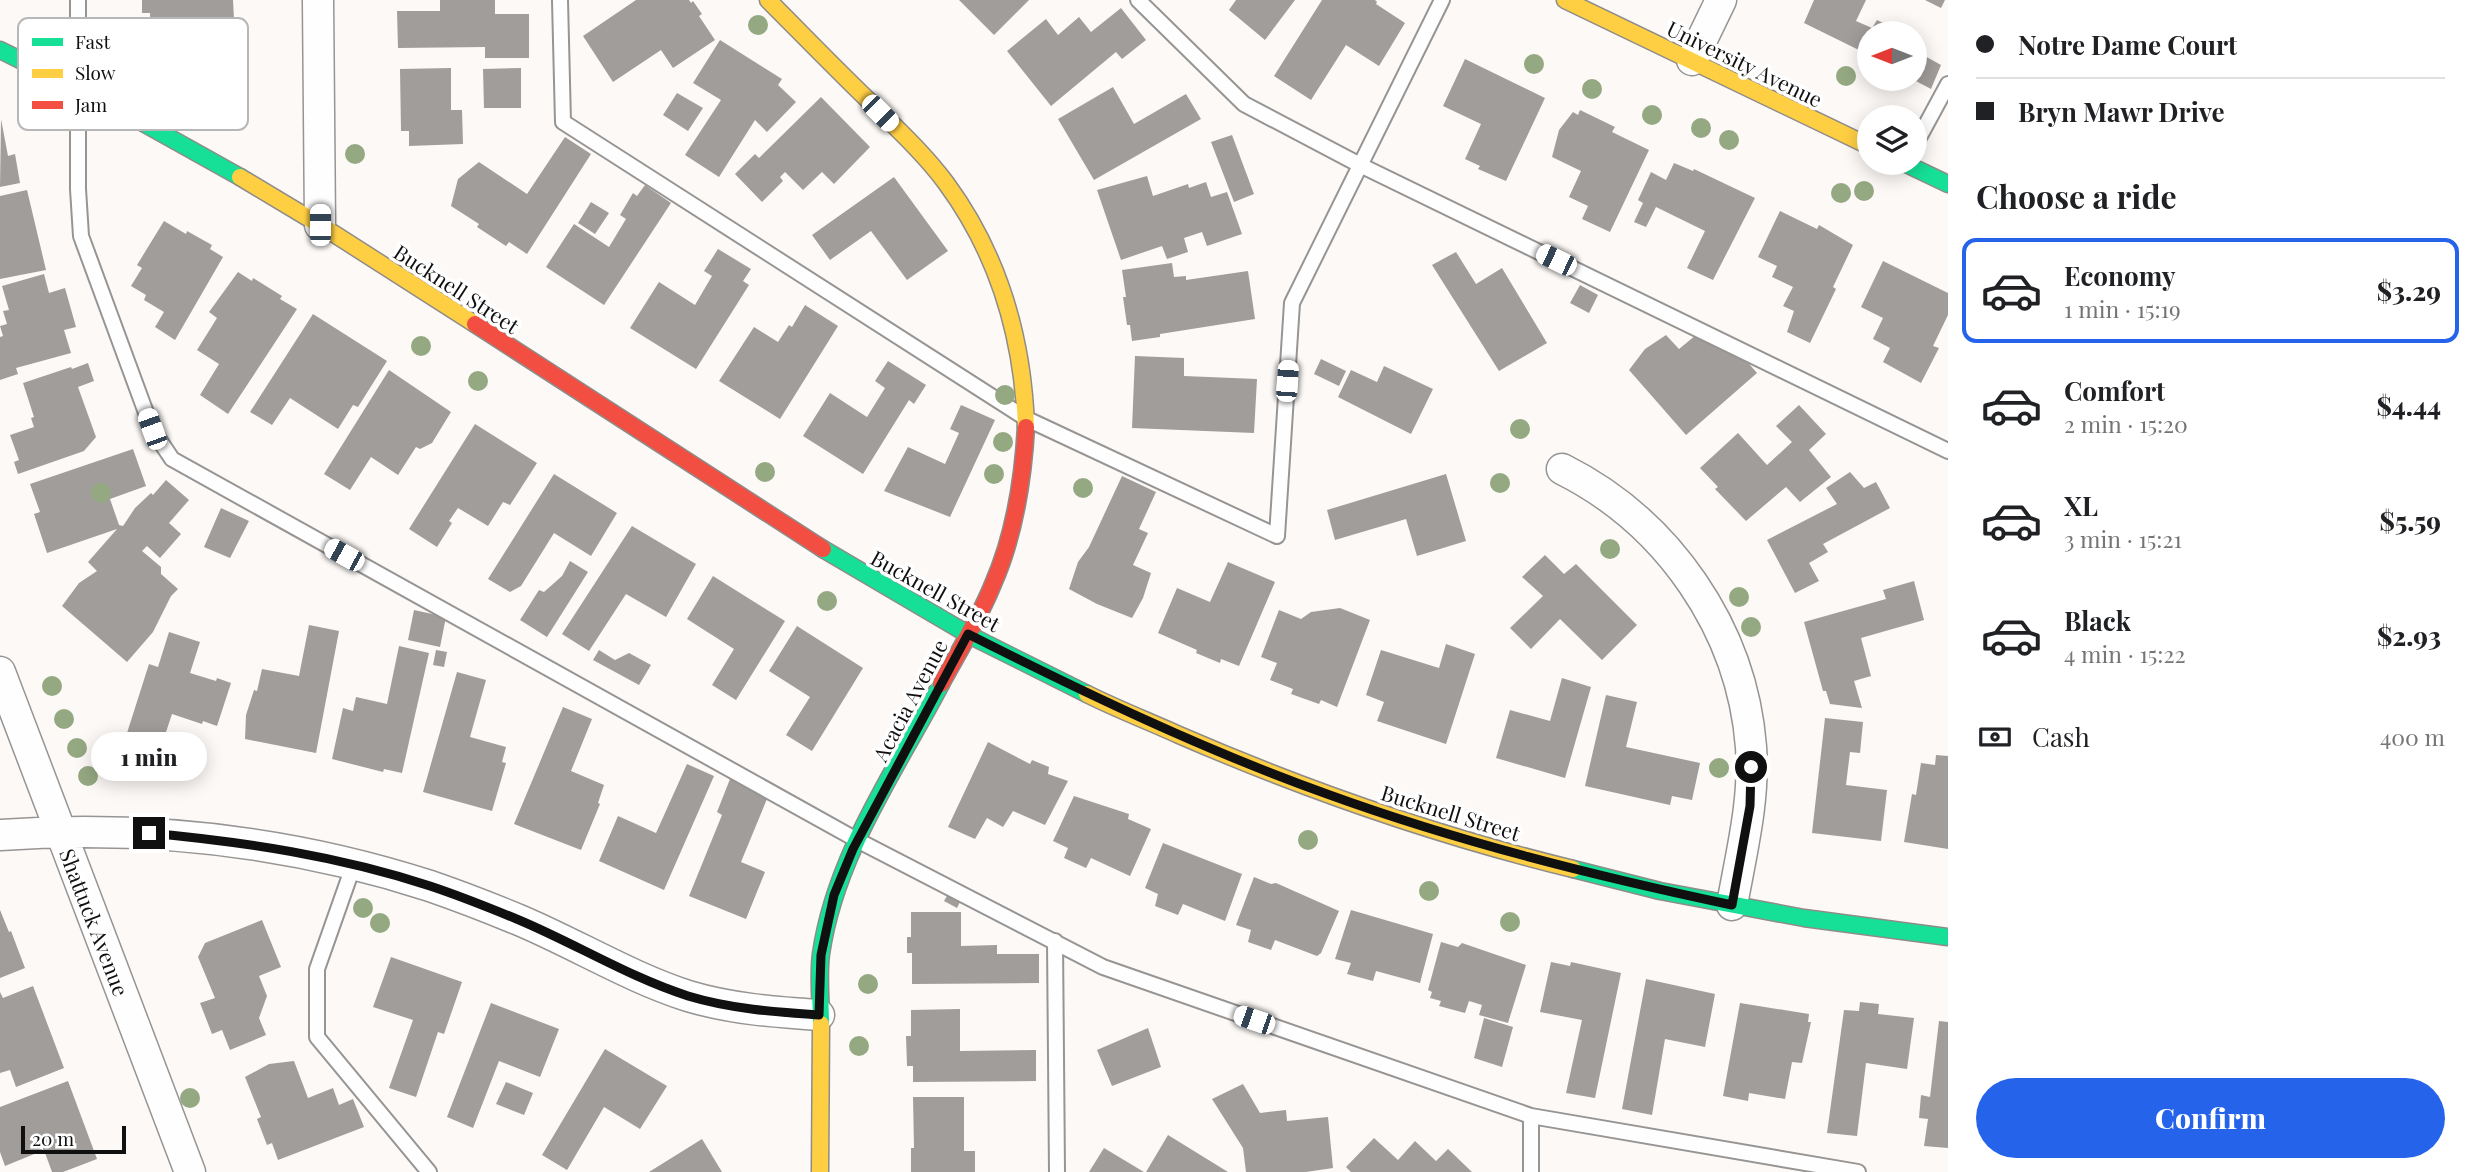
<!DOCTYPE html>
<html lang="en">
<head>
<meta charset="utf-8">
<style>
  :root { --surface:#fff; --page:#f6f6f6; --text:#202124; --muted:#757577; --line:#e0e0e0; --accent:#2563eb }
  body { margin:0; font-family:"Playfair Display",serif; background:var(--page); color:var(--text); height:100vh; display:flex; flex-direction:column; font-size:26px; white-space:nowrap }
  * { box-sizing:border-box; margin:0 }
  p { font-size:23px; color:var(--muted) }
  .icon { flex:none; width:38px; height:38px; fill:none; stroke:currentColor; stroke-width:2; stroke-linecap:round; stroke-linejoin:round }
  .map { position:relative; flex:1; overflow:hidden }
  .sheet { display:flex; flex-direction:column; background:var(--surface); width:525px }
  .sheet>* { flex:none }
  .guide { display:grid; align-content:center; height:154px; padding:0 28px; background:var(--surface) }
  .needle { width:46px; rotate:270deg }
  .controls { position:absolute; left:1857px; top:21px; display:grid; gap:14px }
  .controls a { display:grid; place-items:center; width:70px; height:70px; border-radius:50%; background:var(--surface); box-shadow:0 4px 18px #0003; font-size:35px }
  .scale { position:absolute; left:21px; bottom:18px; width:105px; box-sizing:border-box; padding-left:7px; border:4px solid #101010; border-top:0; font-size:19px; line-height:24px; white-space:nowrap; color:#101010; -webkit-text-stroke:5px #fff; paint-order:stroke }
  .end { position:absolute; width:32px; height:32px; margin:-16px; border:9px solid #101010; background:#fff; box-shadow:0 0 0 4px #fff }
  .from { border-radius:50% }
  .bubble { position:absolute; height:49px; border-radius:24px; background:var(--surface); box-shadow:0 4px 18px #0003; font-size:23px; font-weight:800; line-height:49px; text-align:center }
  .car { position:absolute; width:21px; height:42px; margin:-21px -10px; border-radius:9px; box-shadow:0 0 5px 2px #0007; background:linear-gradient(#fff 24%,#345 0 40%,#fff 0 76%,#345 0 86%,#fff 0) }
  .guide b { display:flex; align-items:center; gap:24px; height:66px; font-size:26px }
  .guide b+b { border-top:2px solid var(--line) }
  .guide i { width:18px; height:18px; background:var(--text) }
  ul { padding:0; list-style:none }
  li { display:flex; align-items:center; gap:21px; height:105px; margin:0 14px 10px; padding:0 14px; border:4px solid transparent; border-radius:14px }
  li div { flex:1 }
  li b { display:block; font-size:26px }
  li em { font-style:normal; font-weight:800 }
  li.active { border-color:var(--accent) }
  li>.icon { width:63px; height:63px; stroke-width:1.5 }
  h2 { padding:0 28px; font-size:32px; line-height:84px }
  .pay { display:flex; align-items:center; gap:18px; height:77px; padding:0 28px; font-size:26px }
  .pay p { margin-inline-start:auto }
  .primary-button { display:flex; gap:14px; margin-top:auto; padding:14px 28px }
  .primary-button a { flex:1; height:80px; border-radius:42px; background:var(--accent); color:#fff; font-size:28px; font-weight:800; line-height:80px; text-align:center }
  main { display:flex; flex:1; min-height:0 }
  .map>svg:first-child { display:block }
</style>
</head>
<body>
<main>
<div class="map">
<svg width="1948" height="1172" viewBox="0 0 1948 1172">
  <rect width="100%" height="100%" fill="#fcf9f6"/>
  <path fill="#a09d9b" d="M142 0H233L234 19H206V52H202V57H151L150 13H142Z
    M440 0H495V14H529V58H485V47L398 48 397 11H440Z
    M636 0H689L691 3 693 1 702 14 699 16 715 40 673 68 661 50 613 82 583 36Z
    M959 0H1029L994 35Z
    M1236 0H1295L1265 40 1229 10Z
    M1322 0H1375L1377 2 1376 4 1405 23 1379 66 1346 45 1311 100 1274 76Z
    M1814 0H1866L1856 21 1872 28 1877 20 1904 33H1869V55L1804 23Z
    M1925 0H1945L1941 8Z
    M1121 8 1146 40 1122 59 1116 52 1051 106 1007 51 1046 19 1058 35 1079 17 1091 32Z
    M720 40 782 79 778 85 796 102 767 132 755 120 719 177 685 155 721 100 693 83Z
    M1914 50 1941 65 1931 89 1914 80Z
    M1465 59 1545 98 1506 181 1478 169 1480 166 1465 159 1481 124 1443 106Z
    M451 68V110H462L463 144 409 146V131H401L400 69Z
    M521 68V108H484L483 69Z
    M1113 87 1134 124 1186 94 1201 119 1094 180 1058 119Z
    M677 93 703 108 688 131 663 115Z
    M821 97 870 147 834 184 822 172 803 190 785 172 780 177 783 181 762 202 735 174 755 154 759 158Z
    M1580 110 1615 127 1612 132 1649 150 1610 232 1582 219 1588 206 1569 197 1581 171 1552 157 1559 130 1573 112 1578 115Z
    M1 119 8 156 15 154 20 183 0 187Z
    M1232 135 1254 194 1234 202 1211 142Z
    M565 137 591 154 527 254 509 242 506 246 477 227 479 224 451 206 458 179 479 162 527 194Z
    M1674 163 1693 171 1694 169 1755 198 1713 280 1687 268 1705 231 1656 207 1646 227 1634 222 1643 203 1638 200 1651 172 1666 180Z
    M1147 176 1153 196 1188 184 1189 188 1206 182 1211 197 1227 192 1242 234 1207 246 1202 232 1184 238 1188 252 1167 259 1162 246 1121 260 1097 190Z
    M894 177 948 251 907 280 871 231 830 260 812 235Z
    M645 185 671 203 604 305 546 267 574 224 609 247 626 219 620 215 633 193 637 196Z
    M27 190 46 270 0 279V196Z
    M591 202 609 213 595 234 578 223Z
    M1780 211 1817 229 1819 225 1853 245 1833 287 1836 289 1810 343 1787 332 1794 311 1783 306 1793 287 1772 277 1777 266 1758 257Z
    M164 221 186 234 187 231 212 245 210 249 223 257 175 340 155 327 164 312 144 300 146 295 131 286 142 268 137 265Z
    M718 249 751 269 743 281 749 285 696 369 630 328 659 282 695 305 712 276 704 271Z
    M1456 252 1476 284 1502 268 1547 343 1499 371 1432 265Z
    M1883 261 1948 293V315L1933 346 1939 348 1921 383 1883 362 1890 348 1873 339 1883 318 1861 307Z
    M1172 263 1174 277 1186 276V280L1248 271 1255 319 1160 334V337L1132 341 1130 325H1127L1123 297H1126L1122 270Z
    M238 272 252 281 253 278 282 296 280 299 297 309 228 414 200 395 219 364 197 350 217 318 209 312Z
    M44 274 49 293 65 288 76 327 64 330 71 353 16 368 18 374 0 380V337L3 336 0 326 7 324 3 311 9 310 2 286Z
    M1580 285 1598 295 1589 313 1570 303Z
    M805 305 838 326 780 419 719 381 754 327 778 342 789 325 792 327Z
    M313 314 387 361 358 407 353 405 338 429 290 398 272 425 250 412Z
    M1666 335 1679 349 1696 335 1737 350 1757 373 1686 435 1629 370 1645 349Z
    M1135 356 1184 358V376L1257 379 1254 433 1132 428Z
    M1321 359 1346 371 1339 386 1314 374Z
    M888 361 926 385 914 404 909 400 863 474 803 436 830 393 867 417 885 388 875 381Z
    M88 363 94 381 78 387 96 437 84 451 18 474 14 462 19 460 10 435 34 427 31 418 34 417 23 383 71 367 72 369Z
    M1384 366 1433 389 1411 434 1338 397 1351 370 1377 382Z
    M389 370 451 412 432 443 420 449 416 447 398 475 371 457 350 490 324 474Z
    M961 405 995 420 950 517 884 491 908 447 945 464 959 433 950 429Z
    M1799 405 1826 434 1809 450 1831 477 1800 502 1786 487 1746 521 1715 489 1718 487 1700 468 1738 433 1767 465 1792 442 1776 426Z
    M475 424 537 463 510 505 503 502 488 526 458 508 449 521 452 523 437 547 409 529Z
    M133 449 146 486 110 499 119 525 123 526 135 508 151 493 153 495 166 480 189 500 169 523 181 534 160 558 147 546 142 551 161 567V574L178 589 171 596 153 632 127 662 62 606 79 583 97 571 88 562 117 529 47 553 34 514 40 512 30 484Z
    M1850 472 1864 488 1876 482 1890 508 1823 544 1828 552 1809 563 1819 581 1795 593 1767 540 1837 504 1826 488Z
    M554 474 617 513 591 556 554 533 521 586 510 592 488 579Z
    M1446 474 1466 541 1417 556 1406 519 1335 540 1327 510Z
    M1122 476 1156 492 1139 529 1148 533 1133 565 1151 573 1143 598 1132 618 1097 604 1069 589 1078 562 1089 547Z
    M221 508 249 521 230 558 204 547Z
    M632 526 696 564 666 617 626 594 589 651 562 634Z
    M1545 555 1564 574 1576 564 1637 625 1602 660 1560 619 1531 649 1510 628 1543 596 1522 577Z
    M570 561 588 572 547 637 520 620 539 590 544 592 562 576Z
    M1228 562 1275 582 1239 666 1221 659 1220 663 1196 653 1197 650 1158 633 1177 588 1210 602Z
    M713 576 785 621 736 700 712 685 734 649 687 619Z
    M1914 581 1924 620 1861 638 1871 676 1854 681 1862 708 1830 704 1826 691H1823L1804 622 1886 599 1883 590Z
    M1340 608 1370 620 1337 707 1321 700 1319 704 1291 694 1293 689 1270 680 1277 663 1261 657 1279 610 1301 619 1311 612Z
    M414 610 446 617 440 647 408 640Z
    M309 625 339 631 316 753 245 739 246 715 254 690 257 691 262 669 299 676Z
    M797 626 863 668 812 751 786 735 810 697 769 671Z
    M169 632 200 642 190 673 216 681 217 678 231 683 217 726 203 721 202 724 172 714 162 744 127 733 149 664 158 667Z
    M1446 644 1475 654 1446 744 1377 721 1384 702 1366 695 1381 650 1439 668Z
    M399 646 429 653 402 773 384 769 383 772 332 759 343 708 353 711 356 697 387 704Z
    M436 650 447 652 444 667 433 665Z
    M599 650 615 660 629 653 651 665 639 685 593 660Z
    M457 672 486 680 470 737 506 747 502 762 506 763 492 811 423 792Z
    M1562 678 1591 687 1565 778 1496 758 1510 710 1550 721Z
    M1606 695 1637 702 1626 747 1700 763 1692 800 1672 796 1670 805 1585 786Z
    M563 707 592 719 571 771 604 785 598 803 600 804 581 850 514 824Z
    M1825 718 1863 722 1860 753 1850 752 1846 785 1887 790 1881 841 1812 833Z
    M988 742 1030 764 1032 760 1049 767 1048 774 1068 781 1045 825 1013 811 1003 827 987 818 975 839 948 827Z
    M1936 755 1948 756V849L1904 842 1912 794 1916 795 1921 763 1935 765Z
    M687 764 714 776 664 890 599 861 618 816 656 833Z
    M730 779 769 794 741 862 765 872 746 919 689 896 722 815 717 812Z
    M1074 796 1129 814 1128 819 1151 829 1130 876 1091 858 1086 868 1064 858 1068 848 1053 841Z
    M1163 843 1242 874 1225 921 1183 904 1178 915 1155 906 1158 894 1145 888Z
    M1254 877 1271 884 1276 883 1339 911 1321 953 1317 956 1275 940 1271 950 1248 942 1251 930 1236 925Z
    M951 889 963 896 957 908 944 901Z
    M0 910 9 932 11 931 25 968 0 978Z
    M1351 910 1433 934 1420 983 1376 971 1373 981 1347 974 1351 963 1335 959Z
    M911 912H961V946L997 945V954H1039V983L912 984V953H907V937H911Z
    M262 920 281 967 259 976 267 996 259 1018 266 1035 230 1050 222 1030 212 1034 200 1003 215 998 198 957 205 943Z
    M1441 942 1458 947 1462 943 1526 965 1508 1023 1479 1015 1482 1005 1469 1001 1465 1013 1439 1006 1441 1001 1430 998 1432 992 1428 990Z
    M391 957 462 982 444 1034 438 1032 416 1097 389 1088 413 1020 373 1007Z
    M1551 962 1570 966 1571 962 1621 973 1595 1098 1566 1093 1582 1020 1540 1012Z
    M1646 979 1715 994 1705 1047 1665 1039 1652 1115 1622 1109Z
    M33 986 64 1068 16 1087 10 1070 0 1073V992L3 998Z
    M1860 1002 1879 1004 1878 1014 1914 1018 1907 1069 1866 1063 1857 1136 1827 1133 1844 1010 1859 1011Z
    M491 1003 559 1029 540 1077 499 1061 473 1128 447 1117Z
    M1740 1003 1809 1014 1808 1022H1811L1802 1063 1792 1062 1785 1099 1749 1093 1748 1101 1723 1096Z
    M960 1009V1051L1036 1050V1081L913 1082V1066H907L906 1036H911V1010Z
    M1484 1018 1513 1027 1502 1067 1474 1058Z
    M1939 1021 1948 1022V1148L1924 1146 1928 1119 1919 1118 1921 1095 1930 1097Z
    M1148 1028 1161 1067 1112 1086 1097 1050Z
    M605 1049 667 1086 640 1129 604 1107 567 1170 542 1155Z
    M294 1061 308 1098 333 1088 339 1105 353 1099 364 1127 278 1160 272 1143 267 1145 257 1119 261 1117 245 1077 269 1064Z
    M68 1081 97 1159 63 1172H52L44 1150 5 1166 0 1152V1107Z
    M506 1082 533 1093 524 1115 496 1104Z
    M1243 1084 1260 1113 1286 1110 1287 1121 1328 1117 1333 1168 1306 1172H1246L1243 1148 1212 1099Z
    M913 1097H964V1151H975V1172H911V1148H914Z
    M1168 1135 1228 1172H1146Z
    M1374 1138 1398 1160 1415 1141 1436 1161 1448 1149 1472 1172H1351L1346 1167Z
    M702 1139 722 1172H649Z
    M1104 1148 1144 1172H1089Z"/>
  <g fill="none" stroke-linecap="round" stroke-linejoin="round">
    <defs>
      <path id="lane" d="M78 0V189L81 236 152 429 172 459 857 840 1103 967 1531 1116 1858 1172
        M560 0 563 122 1027 419 1277 536 1292 303 1442 0
        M1138 0 1244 104 1360 165 1948 451
        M1914 147 1948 84
        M354 864 317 969V1037L429 1172
        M1055 941 1057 1172
        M1531 1116V1172"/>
      <path id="street" d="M318 0 320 225
        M1692 60 1721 0
        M1562 469C1668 522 1742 629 1751 747 1755 800 1741 854 1732 905
        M0 672 190 1172
        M0 835C145 825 291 841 430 886 459 896 490 908 519 920 576 944 629 977 688 996 731 1009 775 1012 819 1015"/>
      <path id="fast" d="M0 50 111 105 240 177
        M1904 163 1948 184
        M823 549 971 636 1087 694
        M1573 869 1660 891 1804 918 1948 937
        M821 1024C821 1001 818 976 821 954 835 856 896 770 941 684"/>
      <path id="slow" d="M768 0C801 33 833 66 866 98 893 125 923 152 946 183 999 255 1023 340 1026 427
        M1565 0 1869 146
        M240 177 325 228 475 324
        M1087 694C1117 709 1148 721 1179 735 1306 790 1438 836 1573 869
        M820 1172 821 1024"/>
      <path id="jam" d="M475 324 823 549
        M941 684C959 651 979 619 993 584 1015 534 1023 481 1026 427"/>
    </defs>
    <use href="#lane" stroke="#969594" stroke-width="18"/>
    <use href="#street" stroke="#969594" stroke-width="33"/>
    <use href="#fast" stroke="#8d8c8a" stroke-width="19"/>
    <use href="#slow" stroke="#8d8c8a" stroke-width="19"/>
    <use href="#jam" stroke="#8d8c8a" stroke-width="19"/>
    <use href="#lane" stroke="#fffefe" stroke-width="14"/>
    <use href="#street" stroke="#fffefe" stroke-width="30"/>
    <use href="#fast" stroke="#16e098" stroke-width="16"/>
    <use href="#slow" stroke="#ffcf43" stroke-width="16"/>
    <use href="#jam" stroke="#f24e42" stroke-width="16"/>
  </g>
  <g fill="#94a882">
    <circle cx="758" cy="25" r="10"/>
    <circle cx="1534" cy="64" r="10"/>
    <circle cx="1846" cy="76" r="10"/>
    <circle cx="1592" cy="89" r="10"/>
    <circle cx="1652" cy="115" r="10"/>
    <circle cx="1701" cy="128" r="10"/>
    <circle cx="1729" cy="140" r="10"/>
    <circle cx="355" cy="154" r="10"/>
    <circle cx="1864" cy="191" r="10"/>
    <circle cx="1841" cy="193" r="10"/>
    <circle cx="421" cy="346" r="10"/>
    <circle cx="478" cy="381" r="10"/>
    <circle cx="1005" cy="395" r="10"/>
    <circle cx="1520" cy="429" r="10"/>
    <circle cx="1003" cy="442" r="10"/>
    <circle cx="765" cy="472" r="10"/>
    <circle cx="994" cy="474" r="10"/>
    <circle cx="1500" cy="483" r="10"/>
    <circle cx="1083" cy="488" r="10"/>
    <circle cx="101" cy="493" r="10"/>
    <circle cx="1610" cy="549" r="10"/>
    <circle cx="1739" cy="597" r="10"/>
    <circle cx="827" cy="601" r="10"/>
    <circle cx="1751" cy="627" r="10"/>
    <circle cx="52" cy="686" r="10"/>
    <circle cx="64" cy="719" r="10"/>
    <circle cx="77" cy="748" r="10"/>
    <circle cx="1719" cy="768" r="10"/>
    <circle cx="88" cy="776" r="10"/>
    <circle cx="1308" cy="840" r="10"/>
    <circle cx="1429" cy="891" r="10"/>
    <circle cx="363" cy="908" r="10"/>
    <circle cx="1510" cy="922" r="10"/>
    <circle cx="380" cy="923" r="10"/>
    <circle cx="868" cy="984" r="10"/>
    <circle cx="859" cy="1046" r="10"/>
    <circle cx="190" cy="1098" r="10"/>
  </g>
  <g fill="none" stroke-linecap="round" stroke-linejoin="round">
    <path stroke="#101010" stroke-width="9" d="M149 833C245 842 339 856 430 886 460 896 490 908 519 920 576 944 629 977 688 996 731 1009 775 1012 819 1015L821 955 834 895 853 849 968 634C1085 693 1204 750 1327 794 1459 842 1595 876 1732 905L1750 806 1751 767"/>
  </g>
  <g text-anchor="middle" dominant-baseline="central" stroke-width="7" stroke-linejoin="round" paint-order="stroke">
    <g font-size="21" fill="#101010" stroke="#fff">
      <text transform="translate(1745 63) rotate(26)">University Avenue</text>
      <text transform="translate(457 288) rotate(33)">Bucknell Street</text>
      <text transform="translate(936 590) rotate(29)">Bucknell Street</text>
      <text transform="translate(909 700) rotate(-62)">Acacia Avenue</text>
      <text transform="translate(1451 812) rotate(17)">Bucknell Street</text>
      <text transform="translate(95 922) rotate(69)">Shattuck Avenue</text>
    </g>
  </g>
  <rect x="18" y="18" width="230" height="112" rx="10" fill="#fff" stroke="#b7b7b7" stroke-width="2"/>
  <rect x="32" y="38" width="31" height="8" fill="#16e098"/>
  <rect x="32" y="69" width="31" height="9" fill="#ffcf43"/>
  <rect x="32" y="101" width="31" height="8" fill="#f24e42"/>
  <g font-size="19" fill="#101010">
    <text x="75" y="49">Fast</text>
    <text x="75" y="80">Slow</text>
    <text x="75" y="112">Jam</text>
  </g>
</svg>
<div class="controls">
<a><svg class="needle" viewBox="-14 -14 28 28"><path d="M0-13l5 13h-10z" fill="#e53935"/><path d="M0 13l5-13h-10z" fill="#757577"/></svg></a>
<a><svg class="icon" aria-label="layers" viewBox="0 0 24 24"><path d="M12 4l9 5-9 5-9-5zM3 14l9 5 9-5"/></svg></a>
</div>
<div class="scale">20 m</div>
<i class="end from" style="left:1751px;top:767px"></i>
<i class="end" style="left:149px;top:833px"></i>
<div class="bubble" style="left:91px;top:732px;width:116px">1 min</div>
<i class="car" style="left:880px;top:113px;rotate:135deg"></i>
<i class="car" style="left:320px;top:225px;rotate:0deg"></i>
<i class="car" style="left:1556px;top:260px;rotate:296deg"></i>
<i class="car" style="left:1287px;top:381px;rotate:4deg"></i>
<i class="car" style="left:152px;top:429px;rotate:340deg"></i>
<i class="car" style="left:344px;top:555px;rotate:299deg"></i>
<i class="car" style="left:1254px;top:1020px;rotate:289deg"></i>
</div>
<section class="sheet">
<div class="guide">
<b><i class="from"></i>Notre Dame Court</b>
<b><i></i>Bryn Mawr Drive</b>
</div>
<h2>Choose a ride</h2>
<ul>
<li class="active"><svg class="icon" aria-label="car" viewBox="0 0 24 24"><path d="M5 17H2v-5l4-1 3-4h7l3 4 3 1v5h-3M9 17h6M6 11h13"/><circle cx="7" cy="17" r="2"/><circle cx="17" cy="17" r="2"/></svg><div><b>Economy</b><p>1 min · 15:19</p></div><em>$3.29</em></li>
<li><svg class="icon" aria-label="car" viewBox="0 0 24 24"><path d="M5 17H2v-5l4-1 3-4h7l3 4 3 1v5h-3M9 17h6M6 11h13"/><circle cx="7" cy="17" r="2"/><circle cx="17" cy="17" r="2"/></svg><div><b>Comfort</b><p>2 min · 15:20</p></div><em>$4.44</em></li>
<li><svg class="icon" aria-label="car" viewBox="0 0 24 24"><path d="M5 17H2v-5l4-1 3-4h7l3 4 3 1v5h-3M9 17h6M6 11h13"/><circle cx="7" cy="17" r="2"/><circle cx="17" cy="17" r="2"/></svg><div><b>XL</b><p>3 min · 15:21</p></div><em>$5.59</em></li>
<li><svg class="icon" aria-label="car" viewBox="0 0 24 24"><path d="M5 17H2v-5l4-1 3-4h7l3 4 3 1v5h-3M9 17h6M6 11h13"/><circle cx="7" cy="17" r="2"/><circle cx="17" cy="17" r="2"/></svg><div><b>Black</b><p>4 min · 15:22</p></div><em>$2.93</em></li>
</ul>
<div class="pay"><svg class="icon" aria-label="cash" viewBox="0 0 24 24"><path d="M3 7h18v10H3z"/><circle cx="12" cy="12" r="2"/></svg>Cash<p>400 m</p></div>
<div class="primary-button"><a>Confirm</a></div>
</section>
</main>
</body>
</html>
